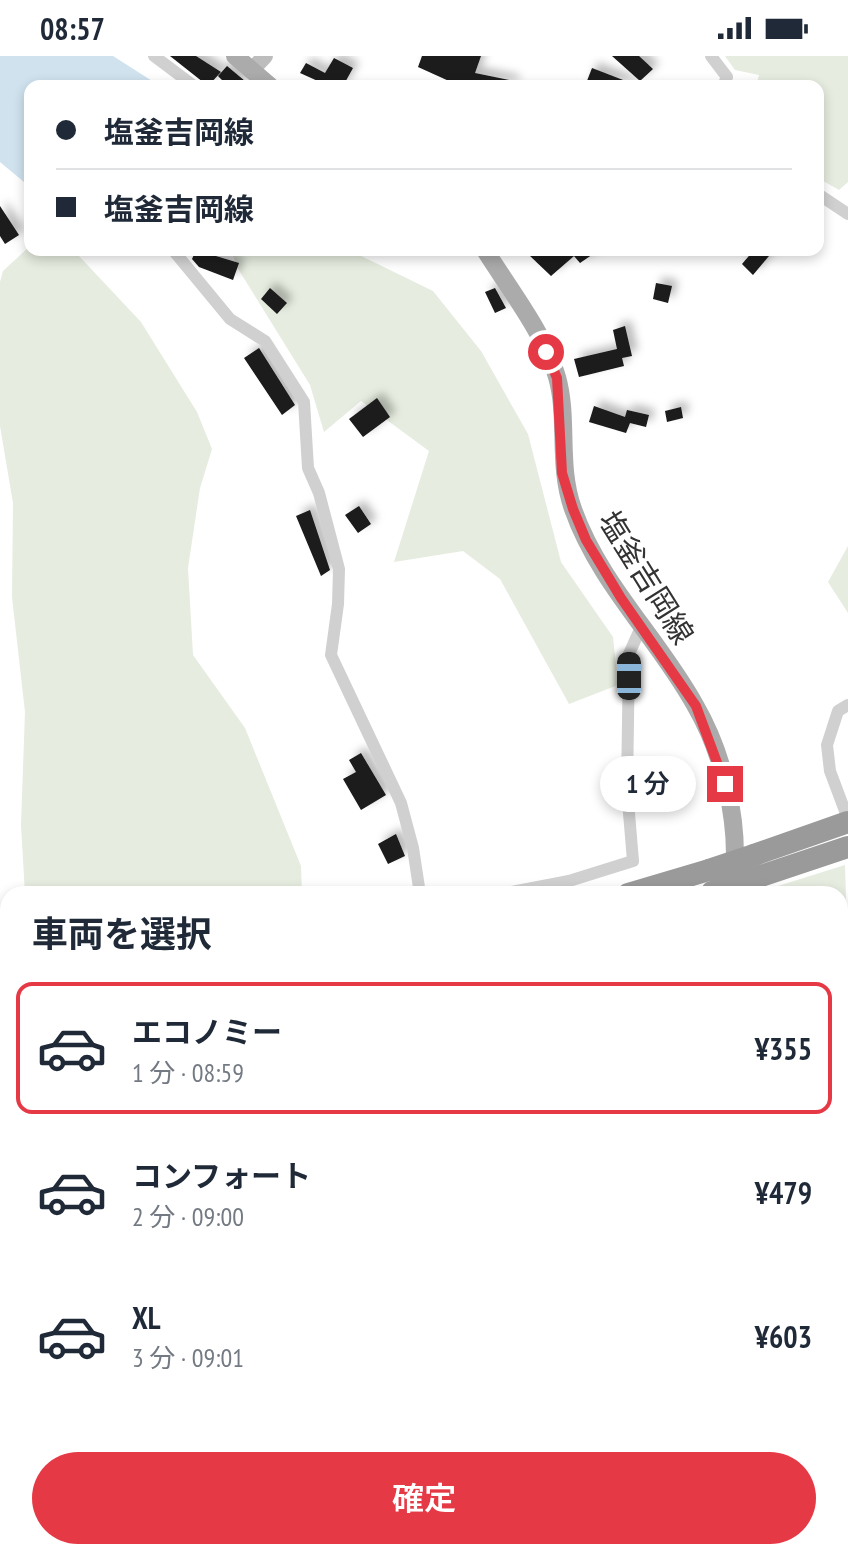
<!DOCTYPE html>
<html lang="ja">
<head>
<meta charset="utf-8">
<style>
  :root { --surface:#fff; --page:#f2f2f3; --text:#1f2937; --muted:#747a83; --line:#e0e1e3; --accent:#e63946 }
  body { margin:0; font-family:"PT Sans Narrow","Noto Sans JP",sans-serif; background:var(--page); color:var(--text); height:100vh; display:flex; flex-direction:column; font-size:30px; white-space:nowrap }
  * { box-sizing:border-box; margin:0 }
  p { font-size:26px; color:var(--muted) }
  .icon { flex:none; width:44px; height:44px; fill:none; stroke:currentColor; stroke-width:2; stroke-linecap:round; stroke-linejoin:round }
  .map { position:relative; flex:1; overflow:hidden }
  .side { position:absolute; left:0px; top:830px; width:848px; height:674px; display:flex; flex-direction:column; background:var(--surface); border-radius:24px 24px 0 0; box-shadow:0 4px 12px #0003 }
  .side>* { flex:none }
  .hud { position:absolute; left:24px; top:24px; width:800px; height:176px; border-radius:16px; box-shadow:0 4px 12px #0003; display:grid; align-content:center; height:176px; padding:0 32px; background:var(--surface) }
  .end { position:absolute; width:36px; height:36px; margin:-18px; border:10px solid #e63946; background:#fff; box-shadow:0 0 0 4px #fff }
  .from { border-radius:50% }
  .bubble { position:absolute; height:56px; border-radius:28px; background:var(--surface); box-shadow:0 4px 12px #0003; font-size:26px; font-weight:600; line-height:56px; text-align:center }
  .car { position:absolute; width:24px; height:48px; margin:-24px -12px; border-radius:10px; box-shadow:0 0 6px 2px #0007; background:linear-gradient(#222 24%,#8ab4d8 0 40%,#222 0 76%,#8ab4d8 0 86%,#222 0) }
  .hud b { display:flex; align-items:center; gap:28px; height:76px; font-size:30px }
  .hud b+b { border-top:2px solid var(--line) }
  .hud i { width:20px; height:20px; background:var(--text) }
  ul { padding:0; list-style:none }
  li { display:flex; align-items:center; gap:24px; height:132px; margin:0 16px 12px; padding:0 16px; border:4px solid transparent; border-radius:16px }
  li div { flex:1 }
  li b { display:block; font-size:30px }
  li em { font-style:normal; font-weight:600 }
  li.active { border-color:var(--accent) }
  li>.icon { width:72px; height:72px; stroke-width:1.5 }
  h2 { padding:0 32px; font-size:36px; line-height:96px }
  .action { display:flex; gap:16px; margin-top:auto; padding:16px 32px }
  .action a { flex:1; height:92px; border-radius:48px; background:var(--accent); color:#fff; font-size:32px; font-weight:600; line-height:92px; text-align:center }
  .status { display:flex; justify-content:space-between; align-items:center; height:56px; padding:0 40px; background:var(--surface); direction:ltr }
  .status svg { height:22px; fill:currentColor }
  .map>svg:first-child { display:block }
</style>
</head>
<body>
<div class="status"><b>08:57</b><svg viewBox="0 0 49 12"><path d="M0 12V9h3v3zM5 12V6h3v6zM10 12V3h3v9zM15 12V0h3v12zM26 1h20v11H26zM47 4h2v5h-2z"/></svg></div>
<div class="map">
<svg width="848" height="1503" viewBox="0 0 848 1503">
  <defs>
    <filter id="shadow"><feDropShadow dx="6" dy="-6" stdDeviation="4" flood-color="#0004"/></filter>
  </defs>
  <rect width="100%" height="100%" fill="#fff"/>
  <path fill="#e6ecdf" d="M725 0H848V126L839 134 818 122V30H756L759 19 735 14Z
    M30 190V194H68L79 200 141 266 197 356 212 393 200 432 188 512 193 599 245 672 301 810 302 838H25L21 769 25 656 12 541 13 447 0 370V226L3 215Z
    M231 194H349L433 235 481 295 528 378 561 506 613 581 618 629 569 648 500 523 463 495 394 506 429 395 361 345 324 376 310 329 237 211Z
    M848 490V557L828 526Z
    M845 809 848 905 840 910V838H752Z
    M848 985V1200L840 1203V986Z
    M8 1014V1059L0 1060V1015Z
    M0 1174 8 1195 5 1257 0 1254Z
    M842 1284 848 1290V1338L843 1340 840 1332Z
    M0 1286 8 1289V1353H0Z"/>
  <path fill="#cfe2ee" d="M0 0H113L160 30H30V131L0 106Z"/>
  <path fill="#1a1a1a" filter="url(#shadow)" d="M170 0H196L221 16 208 30Z
    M422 0H481L475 17 514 25 513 30H460L418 11Z
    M612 0H639L653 13 640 25Z
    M334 2 353 12 343 30H317L320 26 300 17 306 7 325 17Z
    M227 10 251 30H228L218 20Z
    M592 12 636 29V30H585Z
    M0 150 19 179 5 188 0 180Z
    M196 194 239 207 233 224 199 211 192 203Z
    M536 194H599L580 207 574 200 551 220 529 199Z
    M754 194H774L753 219 742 208Z
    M656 227 672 230 668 247 653 243Z
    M270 232 287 247 277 258 261 243Z
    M495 232 506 252 495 257 485 236Z
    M625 270 632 300 622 302 624 310 579 321 574 303 617 293 613 274Z
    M259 292 295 349 282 359 244 302Z
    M377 342 390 361 363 381 349 363Z
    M594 350 625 361 627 354 649 359 646 371 630 367 626 377 589 366Z
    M681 351 683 362 667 366 665 355Z
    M359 450 371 468 358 477 345 459Z
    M310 454 330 514 321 520 296 460Z
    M361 697 386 739 361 754 343 723 356 716 349 704Z
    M396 778 405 800 388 808 378 788Z"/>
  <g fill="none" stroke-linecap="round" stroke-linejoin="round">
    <path stroke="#d0d0d0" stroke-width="6" d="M840 1277 848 1269"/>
    <path stroke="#d0d0d0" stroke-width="12" d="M154 0 194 30
      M711 0 727 21 723 30
      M818 138 848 158
      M173 194 230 263 265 285 304 346 308 412 319 437 339 513 338 548 331 599 401 747 413 792 420 838
      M848 649 838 655 827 689 830 715 848 763
      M501 838 569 825 633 805 627 733 629 598 641 571
      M0 914 8 913
      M840 923 848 919
      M0 1139 8 1161
      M71 1496 72 1503
      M289 1503 293 1496
      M427 1503 429 1496
      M842 1503 848 1494"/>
    <path stroke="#bdbdbd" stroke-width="16" d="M251 15 265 0
      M840 1357 848 1354
      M0 1451 8 1450
      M212 1496 228 1503
      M702 1503 710 1496"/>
    <path stroke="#ababab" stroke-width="18" d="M235 0 270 30
      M485 194C508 231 546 280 557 321 569 364 557 408 573 453 599 527 658 582 695 649 723 697 739 764 734 819
      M610 1503 611 1496"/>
    <path stroke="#9a9a9a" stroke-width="22" d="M754 799 848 766
      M758 821 848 791
      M628 838 709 814
      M0 975 8 974
      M0 1004 8 1003"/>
    <path stroke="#9a9a9a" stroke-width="22" d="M709 814 754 799
      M712 836 758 821"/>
  </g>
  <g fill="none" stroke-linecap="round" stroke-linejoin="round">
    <path stroke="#e63946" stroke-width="10" d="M546 296 557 322 562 417 573 453 586 484 621 542 696 650 725 728"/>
  </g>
  <g text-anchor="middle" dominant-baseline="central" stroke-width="8" stroke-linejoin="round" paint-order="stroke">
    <g font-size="30" fill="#333" stroke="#fff">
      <text transform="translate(647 521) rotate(58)">塩釜吉岡線</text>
    </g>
  </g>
</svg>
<i class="end from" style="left:546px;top:296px"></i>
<i class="end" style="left:725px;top:728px"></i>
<div class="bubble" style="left:600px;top:700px;width:96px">1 分</div>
<i class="car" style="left:629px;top:620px;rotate:0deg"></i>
<div class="hud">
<b><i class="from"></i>塩釜吉岡線</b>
<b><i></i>塩釜吉岡線</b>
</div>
<section class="side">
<h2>車両を選択</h2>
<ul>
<li class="active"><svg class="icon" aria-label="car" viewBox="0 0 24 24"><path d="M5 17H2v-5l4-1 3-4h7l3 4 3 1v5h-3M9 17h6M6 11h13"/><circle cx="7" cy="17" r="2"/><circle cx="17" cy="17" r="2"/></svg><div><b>エコノミー</b><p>1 分 · 08:59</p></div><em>¥355</em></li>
<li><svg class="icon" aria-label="car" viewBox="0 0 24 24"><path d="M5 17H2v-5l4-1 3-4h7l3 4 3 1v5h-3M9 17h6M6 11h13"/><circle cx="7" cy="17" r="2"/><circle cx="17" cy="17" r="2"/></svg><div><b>コンフォート</b><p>2 分 · 09:00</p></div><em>¥479</em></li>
<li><svg class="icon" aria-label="car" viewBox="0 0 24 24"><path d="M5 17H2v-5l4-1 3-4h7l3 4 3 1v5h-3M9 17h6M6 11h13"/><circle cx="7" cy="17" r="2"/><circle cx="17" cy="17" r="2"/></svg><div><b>XL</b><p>3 分 · 09:01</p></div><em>¥603</em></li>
</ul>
<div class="action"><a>確定</a></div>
</section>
</div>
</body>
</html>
